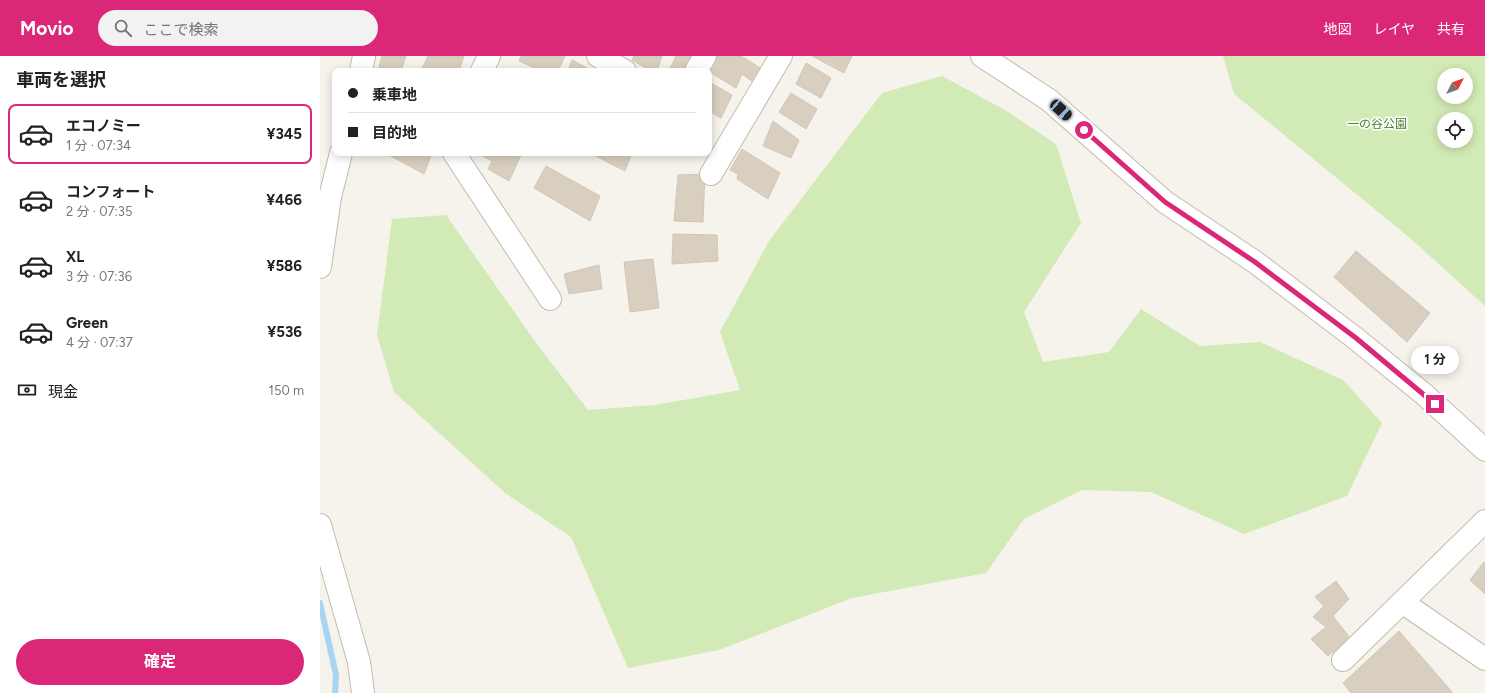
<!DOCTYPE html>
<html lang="ja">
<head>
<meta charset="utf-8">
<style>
  :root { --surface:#fff; --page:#f2f2f2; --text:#222; --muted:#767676; --line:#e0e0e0; --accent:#db2777 }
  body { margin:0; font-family:Figtree,"Noto Sans JP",sans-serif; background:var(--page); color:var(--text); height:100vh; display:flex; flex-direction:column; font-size:15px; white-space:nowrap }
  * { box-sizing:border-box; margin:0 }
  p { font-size:13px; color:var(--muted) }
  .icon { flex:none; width:22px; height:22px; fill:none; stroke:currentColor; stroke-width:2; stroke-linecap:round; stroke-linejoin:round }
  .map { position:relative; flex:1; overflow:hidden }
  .side { display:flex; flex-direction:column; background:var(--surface); width:320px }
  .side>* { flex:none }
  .banner { position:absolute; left:12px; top:12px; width:380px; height:88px; border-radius:8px; box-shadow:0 2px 10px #0003; display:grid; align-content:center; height:88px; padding:0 16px; background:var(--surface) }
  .needle { width:26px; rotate:48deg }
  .tools { position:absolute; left:1117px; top:12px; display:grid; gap:8px }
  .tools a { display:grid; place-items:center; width:36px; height:36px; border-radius:50%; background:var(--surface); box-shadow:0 2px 10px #0003; font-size:20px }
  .end { position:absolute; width:18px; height:18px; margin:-9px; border:5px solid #db2777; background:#fff; box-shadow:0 0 0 2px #fff }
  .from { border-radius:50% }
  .bubble { position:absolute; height:28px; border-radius:14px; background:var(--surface); box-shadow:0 2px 10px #0003; font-size:13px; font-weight:700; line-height:28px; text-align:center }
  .car { position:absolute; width:12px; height:24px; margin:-12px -6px; border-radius:5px; box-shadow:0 0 3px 1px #0007; background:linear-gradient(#222 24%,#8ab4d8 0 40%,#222 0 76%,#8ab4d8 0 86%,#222 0) }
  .banner b { display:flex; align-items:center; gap:14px; height:38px; font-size:15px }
  .banner b+b { border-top:1px solid var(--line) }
  .banner i { width:10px; height:10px; background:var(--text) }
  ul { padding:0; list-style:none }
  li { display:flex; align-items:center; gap:12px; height:60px; margin:0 8px 6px; padding:0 8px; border:2px solid transparent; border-radius:8px }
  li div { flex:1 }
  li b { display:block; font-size:15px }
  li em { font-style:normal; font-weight:700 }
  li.active { border-color:var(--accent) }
  li>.icon { width:36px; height:36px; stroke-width:1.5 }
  h2 { padding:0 16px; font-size:18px; line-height:48px }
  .pay { display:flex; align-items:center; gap:10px; height:44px; padding:0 16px; font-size:15px }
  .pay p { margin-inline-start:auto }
  .button { display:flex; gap:8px; margin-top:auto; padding:8px 16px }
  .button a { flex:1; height:46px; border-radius:24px; background:var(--accent); color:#fff; font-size:16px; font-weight:700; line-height:46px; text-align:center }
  header { display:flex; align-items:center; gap:24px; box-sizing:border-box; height:56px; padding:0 20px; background:var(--accent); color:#fff }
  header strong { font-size:19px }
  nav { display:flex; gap:22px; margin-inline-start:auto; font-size:14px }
  .search { width:280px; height:36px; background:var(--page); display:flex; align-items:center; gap:10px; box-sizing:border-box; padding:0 14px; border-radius:22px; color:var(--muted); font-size:15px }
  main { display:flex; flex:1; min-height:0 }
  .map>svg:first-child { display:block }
</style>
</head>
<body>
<header>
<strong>Movio</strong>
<div class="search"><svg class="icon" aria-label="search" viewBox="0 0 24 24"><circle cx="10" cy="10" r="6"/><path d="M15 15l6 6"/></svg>ここで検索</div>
<nav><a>地図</a><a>レイヤ</a><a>共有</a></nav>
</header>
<main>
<section class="side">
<h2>車両を選択</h2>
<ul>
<li class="active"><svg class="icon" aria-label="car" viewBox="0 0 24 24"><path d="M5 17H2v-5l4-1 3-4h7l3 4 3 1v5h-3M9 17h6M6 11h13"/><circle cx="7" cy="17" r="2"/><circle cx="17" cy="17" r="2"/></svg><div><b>エコノミー</b><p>1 分 · 07:34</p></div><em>¥345</em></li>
<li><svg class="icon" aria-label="car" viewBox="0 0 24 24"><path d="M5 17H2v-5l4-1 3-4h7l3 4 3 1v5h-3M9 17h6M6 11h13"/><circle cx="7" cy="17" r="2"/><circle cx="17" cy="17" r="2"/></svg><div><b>コンフォート</b><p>2 分 · 07:35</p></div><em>¥466</em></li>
<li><svg class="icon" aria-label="car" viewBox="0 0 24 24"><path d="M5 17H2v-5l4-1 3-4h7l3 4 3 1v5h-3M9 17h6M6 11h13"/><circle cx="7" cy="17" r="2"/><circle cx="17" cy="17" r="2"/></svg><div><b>XL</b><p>3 分 · 07:36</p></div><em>¥586</em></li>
<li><svg class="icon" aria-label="car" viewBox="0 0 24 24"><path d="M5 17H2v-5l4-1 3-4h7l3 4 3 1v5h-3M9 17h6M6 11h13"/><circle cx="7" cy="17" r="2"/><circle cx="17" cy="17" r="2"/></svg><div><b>Green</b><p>4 分 · 07:37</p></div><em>¥536</em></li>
</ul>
<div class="pay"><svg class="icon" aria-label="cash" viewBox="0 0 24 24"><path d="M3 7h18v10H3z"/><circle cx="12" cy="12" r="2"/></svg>現金<p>150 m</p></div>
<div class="button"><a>確定</a></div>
</section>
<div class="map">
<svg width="1165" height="637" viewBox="0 0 1165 637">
  <rect width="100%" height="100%" fill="#f6f3ec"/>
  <path fill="#d2eab5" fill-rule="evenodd" d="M903 0H1165V250L1090 182 914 38ZM1124 19H1146V41H1124ZM1124 63H1146V85H1124Z
    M622 20 685 54 736 88 761 167 704 256 723 306 789 296 821 253 880 290 940 286 1023 324 1062 367 1027 440 924 478 831 436 762 434 704 463 666 517 532 542 399 594 308 612 251 481 185 437 74 336 57 279 72 163 126 159 219 291 268 354 335 349 420 334 400 276 449 185 562 37Z"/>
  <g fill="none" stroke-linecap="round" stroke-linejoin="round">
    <path stroke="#a9d4f2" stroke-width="6" d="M0 547 16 619 15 637"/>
  </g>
  <path fill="#d8cfc1" stroke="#d3c7b4" d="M62 0H86L81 15H58Z
    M108 0H144L139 15H101Z
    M201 0H245L238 15H221L199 5Z
    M314 0H342L337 15H331L312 4Z
    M356 0H375L369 15H349Z
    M395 0H421L442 13 433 26 422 18 416 32 388 15Z
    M492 0H532L524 17Z
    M252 4 273 15H248Z
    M486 7 511 22 501 42 476 28Z
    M389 26 412 39 401 62 389 55Z
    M471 37 497 53 486 73 459 56Z
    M453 65 479 84 471 102 443 90Z
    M422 93 460 117 448 143 417 123 418 118 410 114Z
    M70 97H112L104 118 69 99Z
    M157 97H202L189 125 168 113 172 105Z
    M270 97H312L305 115Z
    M226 110 280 140 270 165 214 132Z
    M385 118 383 166 354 165 358 119Z
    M353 178 397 179 398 205 352 208Z
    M1036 195 1110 257 1087 286 1014 221Z
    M333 203 339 252 310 256 304 206Z
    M279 209 282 233 249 238 244 218Z
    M1164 506 1165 507V538L1150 524Z
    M1016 525 1029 543 1013 560 1030 582 1008 600 991 583 1006 571 993 561 1004 550 995 541Z
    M1079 575 1133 637H1031L1023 627Z"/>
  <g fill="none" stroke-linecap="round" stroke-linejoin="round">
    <defs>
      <path id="minor" d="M278 0 305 15
        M662 0 729 44 845 146 935 206 1035 282 1105 339 1165 394
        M41 15 44 0
        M162 15 169 0
        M376 15 385 0
        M134 97 230 243
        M391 118 461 0
        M0 211 10 141 21 97
        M0 469 39 606 43 637
        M1082 546 1165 603
        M1023 604 1165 465"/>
    </defs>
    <use href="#minor" stroke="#c2bbae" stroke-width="24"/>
    <use href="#minor" stroke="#fff" stroke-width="22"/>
  </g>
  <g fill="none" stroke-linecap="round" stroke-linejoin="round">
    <path stroke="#db2777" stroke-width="5" d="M764 74 845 146 935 206 1036 282 1115 348"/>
  </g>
  <g text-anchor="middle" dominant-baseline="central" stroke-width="3" stroke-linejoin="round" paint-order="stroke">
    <g font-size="12" fill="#4a7f2a" stroke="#fff">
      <text x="1057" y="68">一の谷公園</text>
    </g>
  </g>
</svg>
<div class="tools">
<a><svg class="needle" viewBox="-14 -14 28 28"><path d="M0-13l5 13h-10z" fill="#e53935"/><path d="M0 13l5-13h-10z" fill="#767676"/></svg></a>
<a><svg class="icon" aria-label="locate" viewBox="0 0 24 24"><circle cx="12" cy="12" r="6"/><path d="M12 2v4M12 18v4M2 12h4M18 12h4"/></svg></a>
</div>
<i class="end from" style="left:764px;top:74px"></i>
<i class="end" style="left:1115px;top:348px"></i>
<div class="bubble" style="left:1091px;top:290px;width:48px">1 分</div>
<i class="car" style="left:741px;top:54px;rotate:132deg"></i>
<div class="banner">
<b><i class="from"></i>乗車地</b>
<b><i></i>目的地</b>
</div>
</div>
</main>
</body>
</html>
